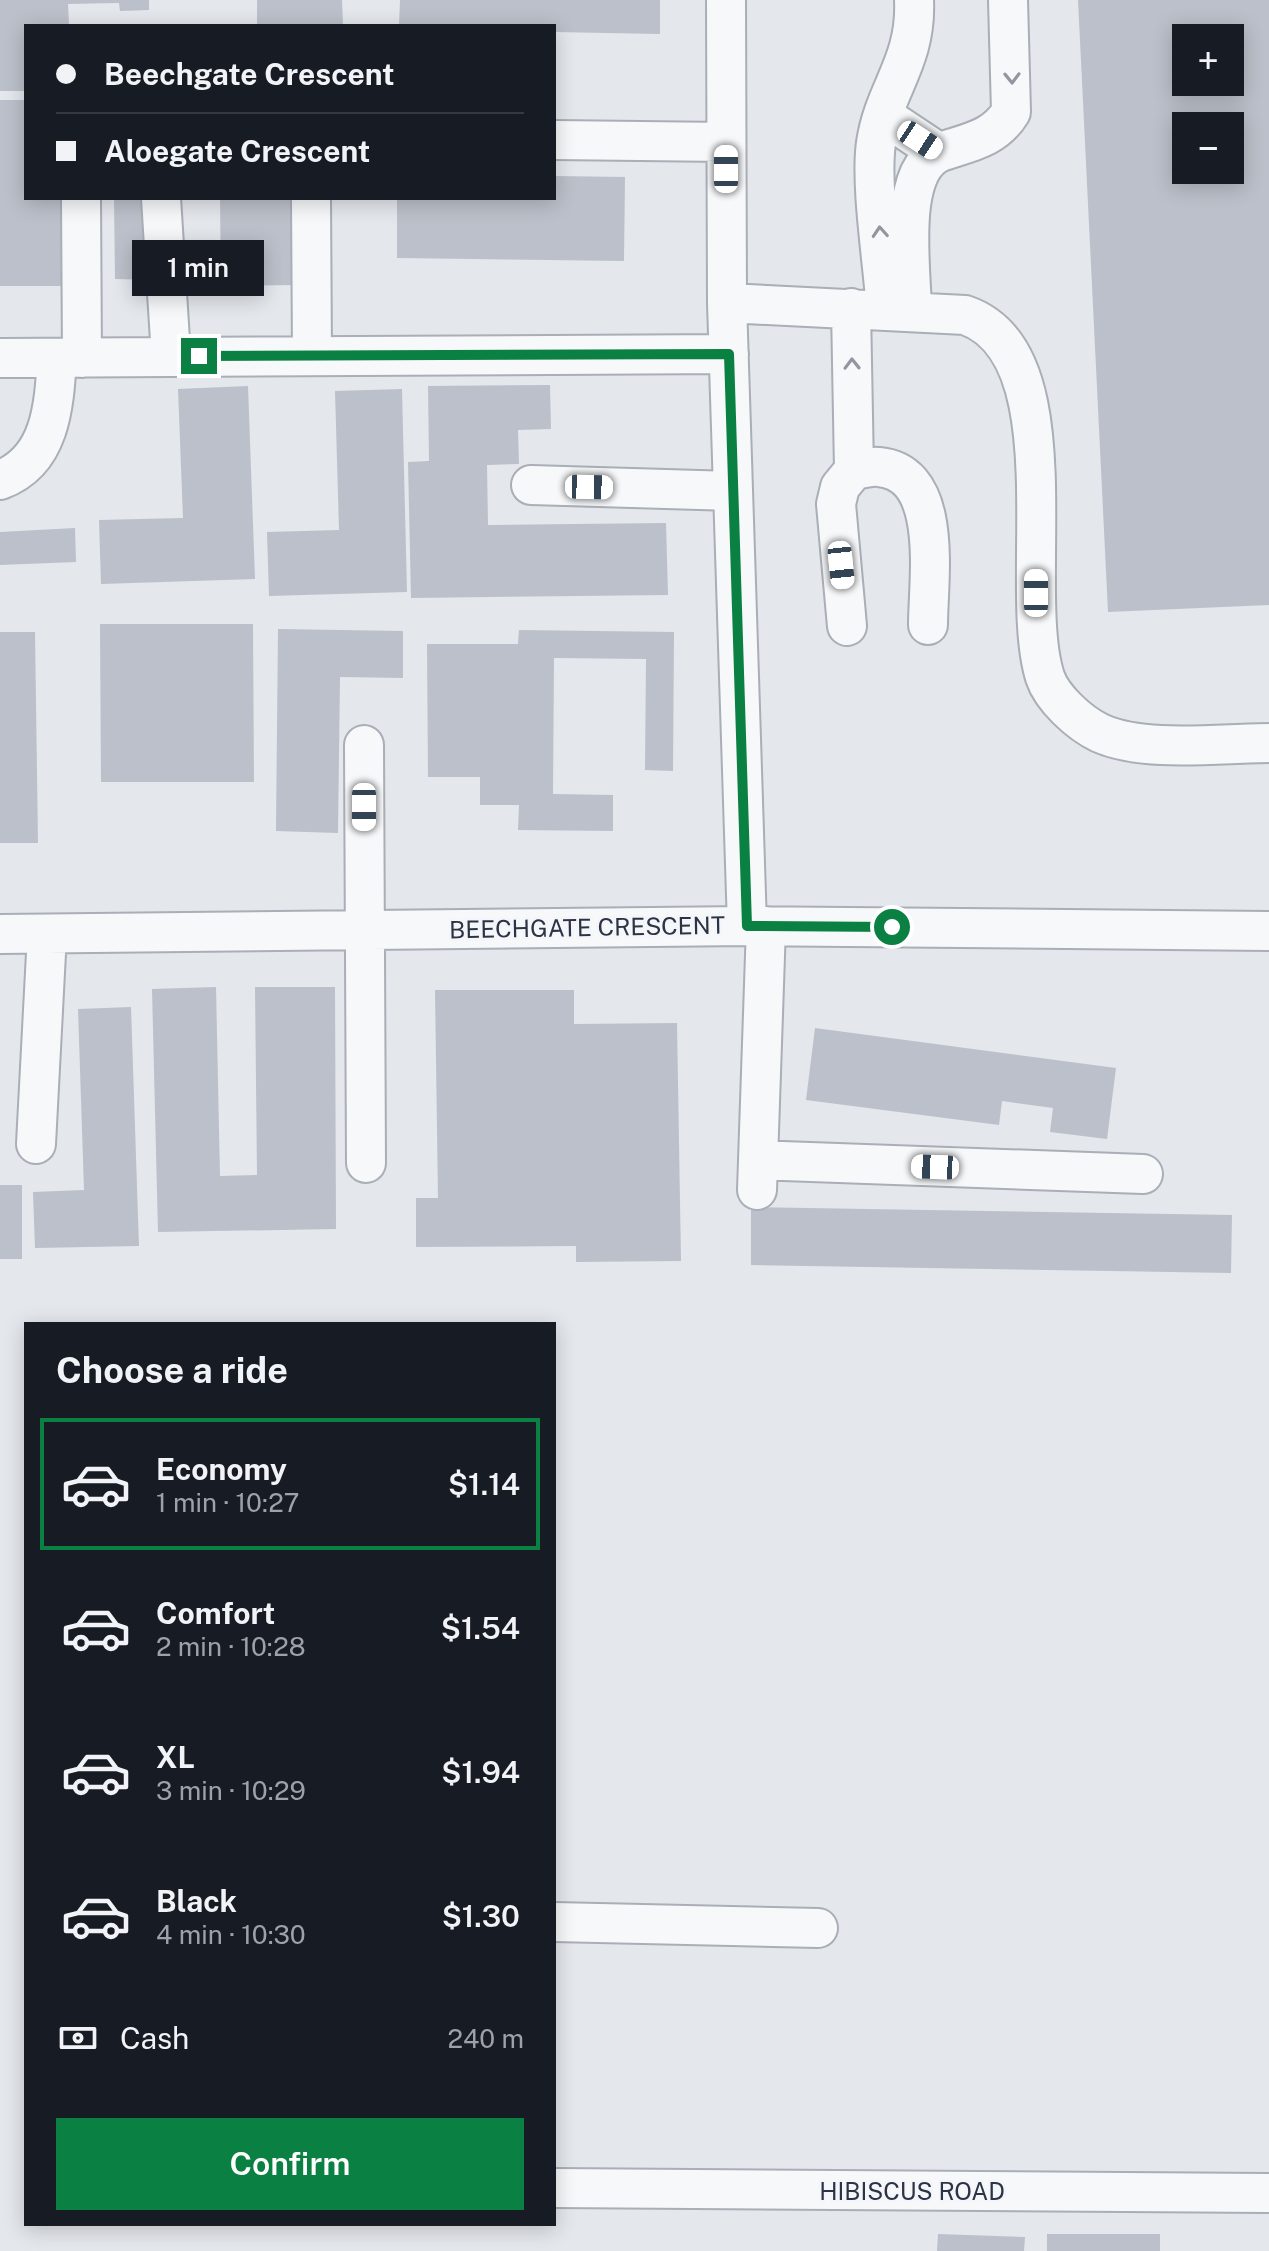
<!DOCTYPE html>
<html lang="en">
<head>
<meta charset="utf-8">
<style>
  :root { --surface:#171b24; --page:#20242c; --text:#f1f3f6; --muted:#9ea1a6; --line:#363941; --accent:#0b8043 }
  body { margin:0; font-family:"Public Sans",sans-serif; background:var(--page); color:var(--text); height:100vh; display:flex; flex-direction:column; font-size:30px; white-space:nowrap }
  * { box-sizing:border-box; margin:0 }
  p { font-size:26px; color:var(--muted) }
  .icon { flex:none; width:44px; height:44px; fill:none; stroke:currentColor; stroke-width:2; stroke-linecap:round; stroke-linejoin:round }
  .map { position:relative; flex:1; overflow:hidden }
  .side { position:absolute; left:24px; top:1322px; width:532px; height:904px; display:flex; flex-direction:column; background:var(--surface); border-radius:0px; box-shadow:0 4px 20px #0003 }
  .side>* { flex:none }
  .top-card { position:absolute; left:24px; top:24px; width:532px; height:176px; border-radius:0px; box-shadow:0 4px 20px #0003; display:grid; align-content:center; height:176px; padding:0 32px; background:var(--surface) }
  .tools { position:absolute; left:1172px; top:24px; display:grid; gap:16px }
  .tools a { display:grid; place-items:center; width:72px; height:72px; border-radius:0px; background:var(--surface); box-shadow:0 4px 20px #0003; font-size:40px }
  .end { position:absolute; width:36px; height:36px; margin:-18px; border:10px solid #0b8043; background:#fff; box-shadow:0 0 0 4px #fff }
  .from { border-radius:50% }
  .bubble { position:absolute; height:56px; border-radius:0px; background:var(--surface); box-shadow:0 4px 20px #0003; font-size:26px; font-weight:600; line-height:56px; text-align:center }
  .car { position:absolute; width:24px; height:48px; margin:-24px -12px; border-radius:10px; box-shadow:0 0 6px 2px #0007; background:linear-gradient(#fff 24%,#345 0 40%,#fff 0 76%,#345 0 86%,#fff 0) }
  .top-card b { display:flex; align-items:center; gap:28px; height:76px; font-size:30px }
  .top-card b+b { border-top:2px solid var(--line) }
  .top-card i { width:20px; height:20px; background:var(--text) }
  ul { padding:0; list-style:none }
  li { display:flex; align-items:center; gap:24px; height:132px; margin:0 16px 12px; padding:0 16px; border:4px solid transparent; border-radius:0px }
  li div { flex:1 }
  li b { display:block; font-size:30px }
  li em { font-style:normal; font-weight:600 }
  li.current { border-color:var(--accent) }
  li>.icon { width:72px; height:72px; stroke-width:1.5 }
  h2 { padding:0 32px; font-size:36px; line-height:96px }
  .pay { display:flex; align-items:center; gap:20px; height:88px; padding:0 32px; font-size:30px }
  .pay p { margin-inline-start:auto }
  .cta { display:flex; gap:16px; margin-top:auto; padding:16px 32px }
  .cta a { flex:1; height:92px; border-radius:0px; background:var(--accent); color:#fff; font-size:32px; font-weight:600; line-height:92px; text-align:center }
  .map>svg:first-child { display:block }
</style>
</head>
<body>
<div class="map">
<svg width="1269" height="2251" viewBox="0 0 1269 2251">
  <rect width="100%" height="100%" fill="#e4e7ec"/>
  <path fill="#bbc0ca" fill-rule="evenodd" d="M0 0H149V10L120 11 119 3 68 4 69 26H26V91H0Z
    M257 0H342L343 26H257Z
    M400 0H660V34L554 32V26H399Z
    M1078 0H1269V605L1108 612ZM1186 38H1230V82H1186ZM1186 126H1230V170H1186Z
    M0 100H26V198H64L65 286H0Z
    M554 176 625 177 624 261 397 258V198H554Z
    M114 198H154L155 280 115 279Z
    M220 198H300L302 285 221 286Z
    M550 385 551 429 518 430 519 464 487 465 488 525 666 523 668 595 411 598 408 462 429 461 428 386Z
    M248 386 255 579 101 584 99 520 183 518 178 389Z
    M402 389 407 592 269 596 267 532 339 530 335 391Z
    M75 528 76 562 0 565V532Z
    M100 624H253L254 782H101Z
    M278 629 403 631V678L340 677 338 833 276 831Z
    M519 630 674 632 673 771 645 770 646 659 554 658 553 794 613 795V831L518 830 519 805H480V777H428L427 644H518Z
    M0 632H35L38 843H0Z
    M216 987 220 1176 257 1175 255 987H335L336 1229 158 1232 152 989Z
    M435 990H574V1024L677 1023 681 1261 576 1262V1246L416 1247V1198H438Z
    M131 1007 139 1246 35 1248 33 1192 84 1190 78 1009Z
    M815 1028 1116 1068 1107 1139 1050 1132 1053 1108 1002 1101 999 1125 806 1100Z
    M0 1185H22V1259H0Z
    M751 1207 1232 1215 1231 1273 751 1265Z
    M938 2234 1025 2237 1024 2251H937Z
    M1047 2234H1160V2251H1047Z"/>
  <g fill="none" stroke-linecap="round" stroke-linejoin="round">
    <defs>
      <path id="minor" d="M726 0 727 303 747 926
        M884 116 938 152
        M554 140 726 142
        M81 198 82 358
        M161 198 171 356
        M311 198 312 355
        M727 303 965 315C1076 353 1016 586 1045 677 1052 698 1079 723 1100 733 1144 753 1220 743 1269 743
        M851 308 854 470
        M886 310C883 264 870 185 876 143 884 89 917 62 914 0
        M912 312C912 271 895 167 943 151 971 142 995 138 1011 112L1008 0
        M0 358 729 354
        M0 480C51 461 54 406 57 358
        M531 485 733 491
        M847 626 836 504 840 487 854 470C861 469 871 466 879 467 945 473 928 579 928 625
        M364 745 366 1163
        M0 934 747 926 1269 931
        M36 1144 47 934
        M758 1160 1143 1174
        M757 1190 766 926
        M554 1922 818 1928
        M554 2188 1269 2193"/>
    </defs>
    <use href="#minor" stroke="#a9aeb7" stroke-width="42"/>
    <use href="#minor" stroke="#f7f8fa" stroke-width="38"/>
  </g>
  <defs><path id="oneway-chevron" d="M-2-3.5L2.5 0L-2 3.5" fill="none" stroke-width="1.6" stroke-linecap="round" stroke-linejoin="round" transform="scale(2)"/></defs>
  <g stroke="#9196a0">
    <use href="#oneway-chevron" transform="translate(1012 78) rotate(89)"/>
    <use href="#oneway-chevron" transform="translate(880 232) rotate(-94)"/>
    <use href="#oneway-chevron" transform="translate(852 364) rotate(-91)"/>
  </g>
  <g fill="none" stroke-linecap="round" stroke-linejoin="round">
    <path stroke="#0b8043" stroke-width="10" d="M199 356 729 354 747 926 892 927"/>
  </g>
  <g text-anchor="middle" dominant-baseline="central" stroke-width="6" stroke-linejoin="round" paint-order="stroke">
    <g font-size="24" fill="#2b3445" stroke="#f4f6f9">
      <text transform="translate(587 927) rotate(-1)">BEECHGATE CRESCENT</text>
      <text x="912" y="2191">HIBISCUS ROAD</text>
    </g>
  </g>
</svg>
<div class="tools">
<a>+</a>
<a>−</a>
</div>
<i class="end from" style="left:892px;top:927px"></i>
<i class="end" style="left:199px;top:356px"></i>
<div class="bubble" style="left:132px;top:240px;width:132px">1 min</div>
<i class="car" style="left:920px;top:140px;rotate:123deg"></i>
<i class="car" style="left:726px;top:169px;rotate:0deg"></i>
<i class="car" style="left:589px;top:487px;rotate:91deg"></i>
<i class="car" style="left:841px;top:565px;rotate:174deg"></i>
<i class="car" style="left:1036px;top:593px;rotate:0deg"></i>
<i class="car" style="left:364px;top:807px;rotate:180deg"></i>
<i class="car" style="left:935px;top:1167px;rotate:272deg"></i>
<div class="top-card">
<b><i class="from"></i>Beechgate Crescent</b>
<b><i></i>Aloegate Crescent</b>
</div>
<section class="side">
<h2>Choose a ride</h2>
<ul>
<li class="current"><svg class="icon" aria-label="car" viewBox="0 0 24 24"><path d="M5 17H2v-5l4-1 3-4h7l3 4 3 1v5h-3M9 17h6M6 11h13"/><circle cx="7" cy="17" r="2"/><circle cx="17" cy="17" r="2"/></svg><div><b>Economy</b><p>1 min · 10:27</p></div><em>$1.14</em></li>
<li><svg class="icon" aria-label="car" viewBox="0 0 24 24"><path d="M5 17H2v-5l4-1 3-4h7l3 4 3 1v5h-3M9 17h6M6 11h13"/><circle cx="7" cy="17" r="2"/><circle cx="17" cy="17" r="2"/></svg><div><b>Comfort</b><p>2 min · 10:28</p></div><em>$1.54</em></li>
<li><svg class="icon" aria-label="car" viewBox="0 0 24 24"><path d="M5 17H2v-5l4-1 3-4h7l3 4 3 1v5h-3M9 17h6M6 11h13"/><circle cx="7" cy="17" r="2"/><circle cx="17" cy="17" r="2"/></svg><div><b>XL</b><p>3 min · 10:29</p></div><em>$1.94</em></li>
<li><svg class="icon" aria-label="car" viewBox="0 0 24 24"><path d="M5 17H2v-5l4-1 3-4h7l3 4 3 1v5h-3M9 17h6M6 11h13"/><circle cx="7" cy="17" r="2"/><circle cx="17" cy="17" r="2"/></svg><div><b>Black</b><p>4 min · 10:30</p></div><em>$1.30</em></li>
</ul>
<div class="pay"><svg class="icon" aria-label="cash" viewBox="0 0 24 24"><path d="M3 7h18v10H3z"/><circle cx="12" cy="12" r="2"/></svg>Cash<p>240 m</p></div>
<div class="cta"><a>Confirm</a></div>
</section>
</div>
</body>
</html>
